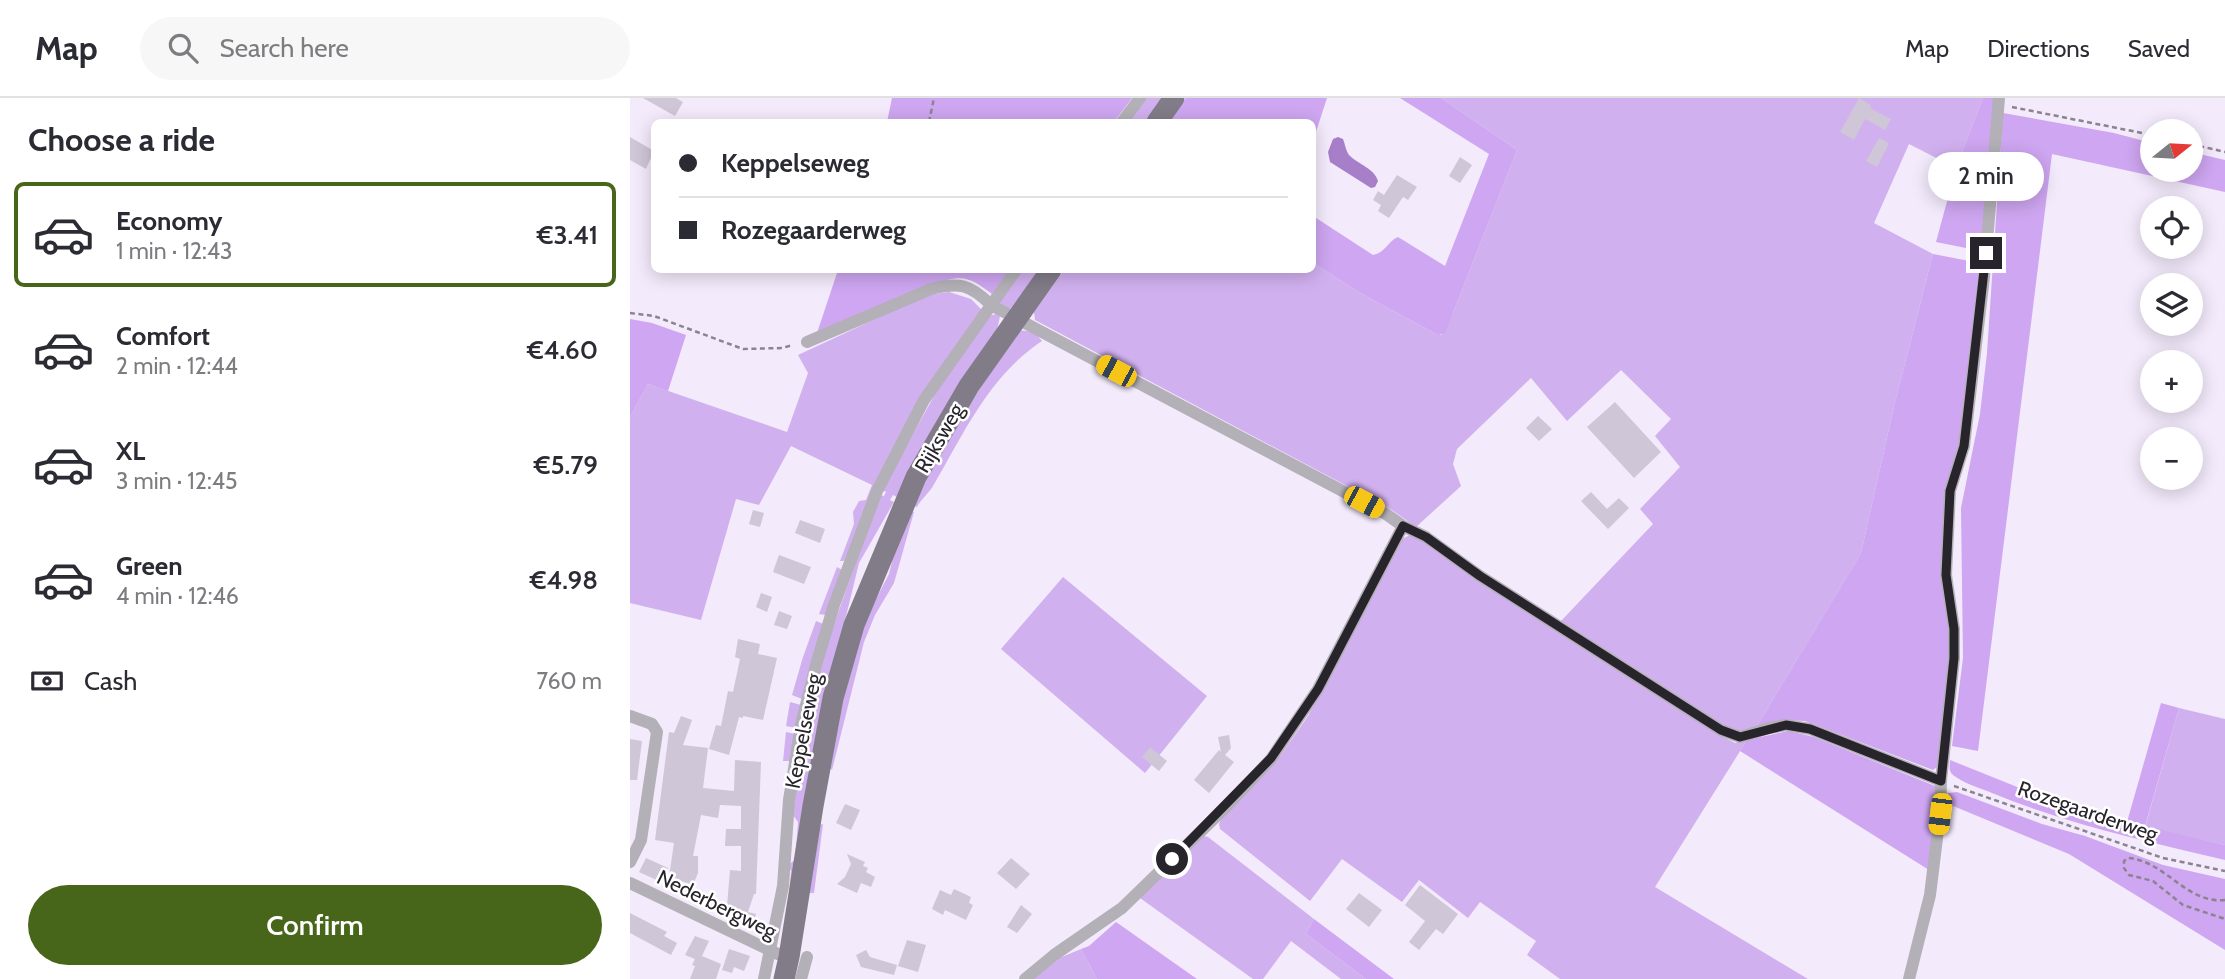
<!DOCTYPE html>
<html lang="en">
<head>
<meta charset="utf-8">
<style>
  :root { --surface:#fff; --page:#f7f7f7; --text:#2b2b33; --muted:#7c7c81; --line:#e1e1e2; --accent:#486619 }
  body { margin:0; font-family:Cabin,sans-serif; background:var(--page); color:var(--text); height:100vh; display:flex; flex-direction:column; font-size:26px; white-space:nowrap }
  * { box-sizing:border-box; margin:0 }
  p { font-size:23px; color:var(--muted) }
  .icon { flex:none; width:38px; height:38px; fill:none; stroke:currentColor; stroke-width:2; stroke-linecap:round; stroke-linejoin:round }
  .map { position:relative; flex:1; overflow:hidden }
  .details { display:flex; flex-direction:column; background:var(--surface); width:630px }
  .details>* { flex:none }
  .hud { position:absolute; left:21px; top:21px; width:665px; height:154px; border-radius:10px; box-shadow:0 4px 18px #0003; display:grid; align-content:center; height:154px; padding:0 28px; background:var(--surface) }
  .needle { width:46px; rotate:72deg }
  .controls { position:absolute; left:1510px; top:21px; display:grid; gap:14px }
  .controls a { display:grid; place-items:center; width:63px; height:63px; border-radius:50%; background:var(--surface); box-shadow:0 4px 18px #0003; font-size:35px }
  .end { position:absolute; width:32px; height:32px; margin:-16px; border:9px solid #28242b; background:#fff; box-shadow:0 0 0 4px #fff }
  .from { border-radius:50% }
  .bubble { position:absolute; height:49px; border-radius:24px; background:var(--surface); box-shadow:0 4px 18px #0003; font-size:23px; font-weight:600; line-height:49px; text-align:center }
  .car { position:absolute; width:21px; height:42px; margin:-21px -10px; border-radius:9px; box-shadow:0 0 5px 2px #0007; background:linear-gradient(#f5c518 24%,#345 0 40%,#f5c518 0 76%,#345 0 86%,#f5c518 0) }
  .hud b { display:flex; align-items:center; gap:24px; height:66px; font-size:26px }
  .hud b+b { border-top:2px solid var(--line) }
  .hud i { width:18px; height:18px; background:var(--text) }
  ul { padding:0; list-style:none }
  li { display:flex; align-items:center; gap:21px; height:105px; margin:0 14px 10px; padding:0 14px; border:4px solid transparent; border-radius:10px }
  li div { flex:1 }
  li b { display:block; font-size:26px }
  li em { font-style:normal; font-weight:600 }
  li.on { border-color:var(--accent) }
  li>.icon { width:63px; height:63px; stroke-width:1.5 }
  h2 { padding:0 28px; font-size:32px; line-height:84px }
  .pay { display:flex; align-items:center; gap:18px; height:77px; padding:0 28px; font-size:26px }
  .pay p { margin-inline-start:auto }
  .button { display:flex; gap:14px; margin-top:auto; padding:14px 28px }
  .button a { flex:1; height:80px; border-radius:42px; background:var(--accent); color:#fff; font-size:28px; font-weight:600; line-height:80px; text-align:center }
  header { display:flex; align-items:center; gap:42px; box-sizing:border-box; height:98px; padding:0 35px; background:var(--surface); border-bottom:2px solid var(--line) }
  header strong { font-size:33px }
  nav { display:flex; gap:38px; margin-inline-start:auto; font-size:24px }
  .search { width:490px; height:63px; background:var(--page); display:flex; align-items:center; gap:18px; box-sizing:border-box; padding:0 24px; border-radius:38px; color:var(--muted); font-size:26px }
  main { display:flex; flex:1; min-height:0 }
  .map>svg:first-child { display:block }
</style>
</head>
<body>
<header>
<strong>Map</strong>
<div class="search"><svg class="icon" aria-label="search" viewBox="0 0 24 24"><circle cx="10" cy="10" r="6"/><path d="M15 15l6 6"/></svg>Search here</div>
<nav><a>Map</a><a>Directions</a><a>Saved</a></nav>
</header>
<main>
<section class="details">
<h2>Choose a ride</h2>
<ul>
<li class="on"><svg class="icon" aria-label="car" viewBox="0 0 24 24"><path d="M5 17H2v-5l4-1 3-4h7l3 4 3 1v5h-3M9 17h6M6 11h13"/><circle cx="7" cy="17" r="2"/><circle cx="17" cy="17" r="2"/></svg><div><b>Economy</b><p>1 min · 12:43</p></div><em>€3.41</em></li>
<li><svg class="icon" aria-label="car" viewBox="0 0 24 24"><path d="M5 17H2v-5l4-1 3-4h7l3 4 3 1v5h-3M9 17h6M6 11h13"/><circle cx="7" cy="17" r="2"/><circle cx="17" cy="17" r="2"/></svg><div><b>Comfort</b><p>2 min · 12:44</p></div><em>€4.60</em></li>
<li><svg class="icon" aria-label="car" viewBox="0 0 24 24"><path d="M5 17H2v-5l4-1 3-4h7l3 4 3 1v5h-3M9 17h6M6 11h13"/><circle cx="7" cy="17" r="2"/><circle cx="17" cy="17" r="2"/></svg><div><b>XL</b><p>3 min · 12:45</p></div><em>€5.79</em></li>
<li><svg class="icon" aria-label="car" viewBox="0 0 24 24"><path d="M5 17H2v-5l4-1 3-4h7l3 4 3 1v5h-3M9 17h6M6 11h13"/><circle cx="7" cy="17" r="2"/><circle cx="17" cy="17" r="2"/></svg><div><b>Green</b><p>4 min · 12:46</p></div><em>€4.98</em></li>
</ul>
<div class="pay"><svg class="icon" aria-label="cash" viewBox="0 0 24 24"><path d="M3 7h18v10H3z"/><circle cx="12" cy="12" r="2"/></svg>Cash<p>760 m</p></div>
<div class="button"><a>Confirm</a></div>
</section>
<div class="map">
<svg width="1595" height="881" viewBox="0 0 1595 881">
  <rect width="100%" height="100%" fill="#f3eafb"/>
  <path fill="#d1b0ef" d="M512 0H535L518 24H495Z
    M811 0H1353L1326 70 1279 46 1244 125 1303 156 1265 304 1231 455 1127 628 1109 634 1092 626 931 523 1023 426 1010 411 1050 369 1025 338 1041 321 991 272 937 323 901 280 827 351 823 366 831 388 786 429 762 412 405 222 404 214 434 172H682L683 165 732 196 808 237H812L823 215 887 52Z
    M391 172H414L386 210H378L368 204Z
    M319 194 341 201 352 212 331 242 214 463H210L224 426 223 414 229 403 236 402 242 387 161 348 129 407 106 401 71 522 0 505V319L18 286 157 334 178 275 168 257 297 197Z
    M366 216 370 218 367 233 267 399 263 397 260 402 264 404 229 465 180 666 169 663 193 557 250 397 254 398 256 394 252 392 309 289 359 218Z
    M389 232 404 234 412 243C359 278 334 335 303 388 299 395 291 401 287 409L281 406 311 349Z
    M280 412 284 414 264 485 245 517 234 544 202 672 197 668 212 598 236 520 259 476 266 447Z
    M780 437 794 442 1090 637 1105 645 1117 642 1025 789 1178 881H930L897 857 906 843 850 804 838 820 789 782 772 804 712 761 680 803 590 731 589 726 591 721 651 657 678 618 772 441Z
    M207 469 212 472 196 517 189 516Z
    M433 479 577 598 515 675 371 551Z
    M186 523 193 526 172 601 162 597 173 559Z
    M160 604 171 607 166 630 156 628Z
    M1549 610 1595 621V747L1515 729Z
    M156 634 165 636 160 663H153Z
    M168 672 179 674 162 788 160 787 161 773 158 767 165 762 168 724 163 717Z
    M193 726 184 795H178L189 727Z
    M574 738 578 739 684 821 676 836 736 881H711L661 843 633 881H623L510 800Z
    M451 851 467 881H398L427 861Z"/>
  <path fill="#cea6f1" d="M262 0H502L484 24H257Z
    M556 0H697L683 43 682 24H538Z
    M770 0H811L887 52 823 215 815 236 808 237 732 196 683 165V118L743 157C755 155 758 143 768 139L815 168 859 56Z
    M1353 0H1366L1356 154 1306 144 1326 70Z
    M1373 15 1484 35 1522 45V72H1561V54L1595 62V94L1422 56 1348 653 1322 648 1333 560 1331 410 1350 316 1357 255Z
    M1303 156 1355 166 1324 389 1319 459 1324 545 1307 669 1303 672 1175 623 1155 622 1127 628 1231 455 1265 304Z
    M208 172H379L362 196C345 184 338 177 317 182L187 235Z
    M0 221 22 225 56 237 38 293 18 286 0 319Z
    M1531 605 1549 610 1515 728 1595 747V762C1516 743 1437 726 1362 695 1350 690 1333 685 1323 677 1318 673 1320 667 1320 662L1432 707 1497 724Z
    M1158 633 1184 639 1305 688 1304 712 1299 725 1302 739 1299 772 1110 653 1117 642Z
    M1327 694 1412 726 1455 738 1533 767 1595 781V852L1439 756 1316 705 1318 695Z
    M684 821 764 881H736L676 836Z
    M486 824 567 881H467L451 851 459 848Z"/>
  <path fill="#a67fc8" d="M708 39 713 41C715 46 716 53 719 57 729 67 744 70 748 83L745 89 741 90 700 64 698 54 703 41Z"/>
  <path fill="#cfc6d7" d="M13 0H46L53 4 45 18Z
    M1229 0 1241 7 1240 10 1261 21 1255 32 1235 21 1224 42 1210 34Z
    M0 39 24 53 16 71 0 62Z
    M1249 40 1259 45 1247 69 1236 63Z
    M830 59 842 67 830 85 819 78Z
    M767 77 787 89 778 102 773 99 759 120 748 113 751 107 743 102 748 93 754 97Z
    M985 304 1031 354 1004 380 957 329Z
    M908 318 922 331 909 343 896 330Z
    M961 394 977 411 989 400 999 410 978 431 951 403Z
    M123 412 134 415 130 429 119 426Z
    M170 422 195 431 190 445 165 435Z
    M149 457 181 469 174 486 143 474Z
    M131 495 142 499 137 514 126 509Z
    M149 513 162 518 157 531 144 527Z
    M108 541 130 546 128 556 147 560 133 622 113 618V620L109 619 99 657 79 651 86 627 91 628 98 593 103 594 110 561 105 559Z
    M51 618 62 622 53 647 78 650 73 690 104 693 105 662 131 664 126 796H124L118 814 126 816 122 830 94 817 97 808 100 772 111 773V748H95L96 731H111V708L90 707 88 720 71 717 63 758H68V775L63 787 39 779 44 745 25 742 39 634 44 635Z
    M599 637 601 650 595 657 604 664 579 695 564 682 589 652 591 654 588 639Z
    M0 641 12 643 7 682H0Z
    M520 649 537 663 529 673 512 659Z
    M215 706 230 712 221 732 206 725Z
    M217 756 235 764 233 768 238 770 236 774 245 779 241 789 231 785 227 795 207 786 215 779 221 766Z
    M16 760 38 770 31 784 9 774Z
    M381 760 400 776 386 791 367 775Z
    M790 787 828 816 813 836 806 831 789 852 779 844 795 823 775 807Z
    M324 791 341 799 339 805 343 807 336 822 315 812 313 817 302 811 310 792 321 797Z
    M729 795 752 812 739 829 716 811Z
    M391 807 402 816 387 835 377 829Z
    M0 815 37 834 34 838 47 845 41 857 0 835Z
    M65 838 79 843 72 858 91 866 86 881H60L65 868 62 867 65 861 55 857Z
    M277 842 296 847 288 874 268 868Z
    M99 851 120 858 114 873 104 869 102 875 92 872Z
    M236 852 240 859 267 867 264 877 231 869 226 857Z"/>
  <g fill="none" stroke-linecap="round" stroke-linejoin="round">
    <path stroke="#8b8490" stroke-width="2.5" stroke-dasharray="5 3.5" stroke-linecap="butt" d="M1382 9 1522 37
      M299 24 304 0
      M1561 46 1595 54
      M0 215 24 218 113 251 152 250 163 247
      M1324 688 1533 760 1595 773
      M1595 802C1556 806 1536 763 1498 760L1494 763V770L1499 777 1523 783 1553 807 1595 821"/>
    <path stroke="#b3b0b7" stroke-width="12" d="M492 24 510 0
      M177 244 301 191C329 184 340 186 361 207L756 416 773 428 796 439 850 478 1091 632 1110 639 1139 630 1156 627 1180 631 1311 683
      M0 618 22 626 27 634 11 742 0 764
      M0 785 148 856
      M134 881 153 788 159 702 171 627 186 567 204 507 247 393 294 302 386 172
      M171 881 177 859
      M395 881 424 857 492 810 596 709 641 661 688 591 773 428
      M1279 881 1300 797 1310 716 1311 683 1324 560V531L1316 477 1320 393 1334 348 1354 179 1369 0"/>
    <path stroke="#827c89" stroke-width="21" d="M527 24 544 0
      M154 881 159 859 183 708 203 600 224 527 286 379 339 288 421 172"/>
  </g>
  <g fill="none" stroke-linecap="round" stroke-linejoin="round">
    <path stroke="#28242b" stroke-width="9" d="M542 761 641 660 688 591 773 428 796 439 850 478 1091 632 1110 639 1156 627 1180 631 1311 683 1324 560V531L1316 477 1320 393 1334 348 1356 155"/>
  </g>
  <g text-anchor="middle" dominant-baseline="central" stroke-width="5" stroke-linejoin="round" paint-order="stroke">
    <g font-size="21" fill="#28242b" stroke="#fff">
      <text transform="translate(309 340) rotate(-60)">Rijksweg</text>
      <text transform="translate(173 633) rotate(-79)">Keppelseweg</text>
      <text transform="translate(1458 713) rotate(19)">Rozegaarderweg</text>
      <text transform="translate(87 806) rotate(26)">Nederbergweg</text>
    </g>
  </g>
</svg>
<div class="controls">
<a><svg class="needle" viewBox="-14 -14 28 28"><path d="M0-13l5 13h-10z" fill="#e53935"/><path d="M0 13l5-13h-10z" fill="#7c7c81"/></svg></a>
<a><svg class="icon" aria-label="locate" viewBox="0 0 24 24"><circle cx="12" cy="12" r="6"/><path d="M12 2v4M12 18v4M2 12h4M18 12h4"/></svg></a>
<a><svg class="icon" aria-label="layers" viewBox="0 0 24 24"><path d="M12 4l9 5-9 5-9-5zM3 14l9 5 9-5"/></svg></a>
<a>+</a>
<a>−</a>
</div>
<i class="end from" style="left:542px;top:761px"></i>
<i class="end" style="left:1356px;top:155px"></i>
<div class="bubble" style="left:1298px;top:54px;width:116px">2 min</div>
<i class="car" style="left:486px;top:273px;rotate:298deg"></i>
<i class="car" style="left:734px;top:404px;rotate:118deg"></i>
<i class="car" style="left:1310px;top:716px;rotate:187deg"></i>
<div class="hud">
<b><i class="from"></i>Keppelseweg</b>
<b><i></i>Rozegaarderweg</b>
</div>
</div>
</main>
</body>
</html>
